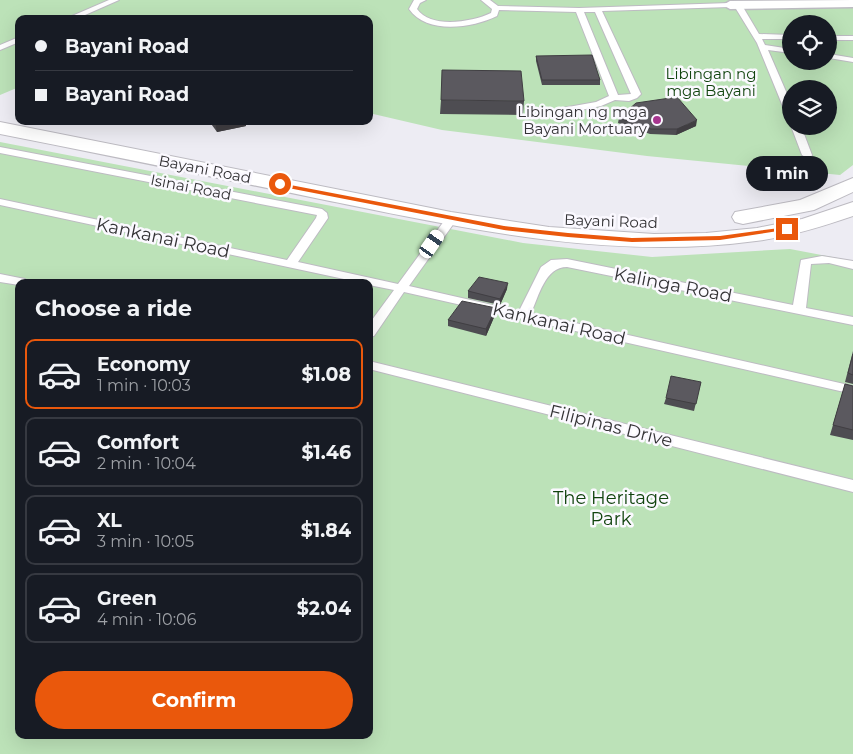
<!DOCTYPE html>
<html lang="en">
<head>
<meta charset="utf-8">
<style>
  :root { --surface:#171b24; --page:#20242c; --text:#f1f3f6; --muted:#9ea1a6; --line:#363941; --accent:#ea580c }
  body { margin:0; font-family:Montserrat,sans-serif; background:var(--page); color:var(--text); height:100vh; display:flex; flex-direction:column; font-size:19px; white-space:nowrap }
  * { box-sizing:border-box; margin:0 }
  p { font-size:16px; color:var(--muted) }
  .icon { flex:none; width:28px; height:28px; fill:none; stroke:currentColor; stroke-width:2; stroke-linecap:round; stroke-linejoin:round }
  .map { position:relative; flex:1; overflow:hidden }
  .side { position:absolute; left:15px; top:279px; width:358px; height:460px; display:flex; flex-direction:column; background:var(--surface); border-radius:10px; box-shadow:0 5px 20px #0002 }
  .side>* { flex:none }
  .top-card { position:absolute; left:15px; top:15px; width:358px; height:110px; border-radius:10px; box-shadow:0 5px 20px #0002; display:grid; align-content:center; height:110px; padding:0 20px; background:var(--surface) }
  .tools { position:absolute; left:782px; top:15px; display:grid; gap:10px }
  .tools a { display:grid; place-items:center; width:55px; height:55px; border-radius:50%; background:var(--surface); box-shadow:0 5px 20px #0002; font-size:25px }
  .end { position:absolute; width:22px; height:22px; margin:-11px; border:6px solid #ea580c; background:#fff; box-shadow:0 0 0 2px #fff }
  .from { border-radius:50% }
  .bubble { position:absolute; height:35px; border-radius:18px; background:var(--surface); box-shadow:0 5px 20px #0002; font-size:16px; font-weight:700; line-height:35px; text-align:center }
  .car { position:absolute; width:15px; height:30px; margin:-15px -8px; border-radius:6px; box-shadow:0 0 4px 1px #0007; background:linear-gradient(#fff 24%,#345 0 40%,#fff 0 76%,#345 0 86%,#fff 0) }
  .top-card b { display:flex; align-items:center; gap:18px; height:48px; font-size:19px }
  .top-card b+b { border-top:1px solid var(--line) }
  .top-card i { width:12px; height:12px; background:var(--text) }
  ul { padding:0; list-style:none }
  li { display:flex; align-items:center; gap:15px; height:70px; margin:0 10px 8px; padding:0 10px; border:2px solid var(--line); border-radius:10px }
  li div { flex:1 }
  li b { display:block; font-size:19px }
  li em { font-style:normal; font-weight:700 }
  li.selected { border-color:var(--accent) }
  li>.icon { width:45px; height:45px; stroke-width:1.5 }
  h2 { padding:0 20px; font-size:22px; line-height:60px }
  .primary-button { display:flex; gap:10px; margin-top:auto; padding:10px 20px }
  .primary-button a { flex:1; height:58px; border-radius:30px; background:var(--accent); color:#fff; font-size:20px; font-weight:700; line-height:58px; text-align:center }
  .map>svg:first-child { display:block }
</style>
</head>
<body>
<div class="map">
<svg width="853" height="754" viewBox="0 0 853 754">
  <rect width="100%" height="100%" fill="#edecf3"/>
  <path fill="#bce2b8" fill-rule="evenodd" d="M0 0H853V165L840 175 647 156 442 130 369 113V19H19V87L0 95ZM791 24H829V61H791ZM791 89H829V126H791Z
    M0 142 523 243 652 257 790 249 853 261V754H0ZM19 282H369V735H19Z"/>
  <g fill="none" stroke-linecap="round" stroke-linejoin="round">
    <defs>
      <path id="service" d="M109 0H119L76 19H65Z
        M414 0H426L420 3 417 9C431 29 472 22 491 13L492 9 481 0H490L498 6 579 8 730 3 734 5 730 7 602 11 641 94 637 98 629 101 615 100 601 106 560 114 557 113V109L596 102 609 96 576 12 499 10 497 16C472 28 427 35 409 9ZM584 12H595L631 94 618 95Z
        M734 2H740L759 34 791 35V39H762L765 45 791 49V53L768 50 791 103V117L786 114 757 43 733 4Z
        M829 36H853V40H829Z
        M19 37V42L0 50V45Z
        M829 54 853 58V62L829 58Z
        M791 126H801L812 155 811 157 807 158 802 155Z
        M0 147 322 209 327 213 328 218 298 262 398 284 447 217H455L457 219 409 286 519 311 541 267 551 260 567 259 793 305 801 260 822 256 853 261V269L829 263 811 264 806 308 853 317V325L567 267C545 267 539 296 531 313L853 386V394L404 292 374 336 369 337V324L394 290 369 285V282H358L0 205V199L287 260 316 218 317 215 0 153Z
        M0 274 25 279 27 282H19V285L0 282Z
        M369 361 853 480V492L369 369Z"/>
      <path id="minor" d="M853 0V7L730 9 723 5 730 1Z"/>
      <path id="secondary" d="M0 122 451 212 549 227 654 234 706 233 757 228 802 219 853 202V216C821 227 789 237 756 241 609 261 463 228 320 199 214 177 107 155 0 134Z
        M853 178V192L814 210 743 224 735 222 732 217 735 212 800 200Z"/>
    </defs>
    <use href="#service" stroke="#bdbbc2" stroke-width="2"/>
    <use href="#minor" stroke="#bdbbc2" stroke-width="3"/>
    <use href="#secondary" stroke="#bdbbc2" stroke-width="2"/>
    <use href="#service" fill="#fff" fill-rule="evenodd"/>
    <use href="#minor" fill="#fff" fill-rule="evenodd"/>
    <use href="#secondary" fill="#fff" fill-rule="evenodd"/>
  </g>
  <path fill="#4e4d52" d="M536 56 600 80V85H542L536 61Z
    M441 100 524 101 523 115 440 114Z
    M619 118 696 126 676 135 650 134 618 123Z
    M209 121H245L246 126 217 132Z
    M507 289 500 305 468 298V291Z
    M496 308 495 315 486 336 448 326V320Z
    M853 351V384L845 382Z
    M701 382 694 411 664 404 666 398Z
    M845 384 853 386V440L830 435Z"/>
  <path fill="#403e42" d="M697 120 696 126 676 135 677 129Z
    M217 121H245L246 126 217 132 215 122Z
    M508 283 507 289 500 305V299Z
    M496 308 495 315 486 336V329Z"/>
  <path fill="#5b595f" stroke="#403e42" d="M592 55 600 80H542L536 56Z
    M442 70 521 71 524 101 441 100Z
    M677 97 697 120 677 129H651L619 118 636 103Z
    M479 277 508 283 500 299 468 291Z
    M462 301 496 308 486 329 448 320Z
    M853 354V375L848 373Z
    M671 376 701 382 696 404 666 398Z
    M845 384 853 386V430L833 425Z"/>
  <path fill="#ea580c" d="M280 183 504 226 568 233 632 238 720 236 787 227 791 229 720 240 632 242 568 237 504 230 278 186Z"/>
  <circle fill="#a7358f" stroke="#fbf9ff" stroke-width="2" cx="657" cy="120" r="5"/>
  <g text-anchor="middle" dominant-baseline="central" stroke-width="5" stroke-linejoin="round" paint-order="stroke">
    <g font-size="15" fill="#11440e" stroke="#fbf9ff">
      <text x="711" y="73">Libingan ng<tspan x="711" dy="17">mga Bayani</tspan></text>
    </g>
    <g font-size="15" fill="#343336" stroke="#fbf9ff" text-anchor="end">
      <text x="647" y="111">Libingan ng mga<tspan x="647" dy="17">Bayani Mortuary</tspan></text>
    </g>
    <g font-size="15" fill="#343336" stroke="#fbf9ff">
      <text transform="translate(205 169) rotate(11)">Bayani Road</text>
      <text transform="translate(191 187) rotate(11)">Isinai Road</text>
      <text transform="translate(611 221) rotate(2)">Bayani Road</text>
    </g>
    <g font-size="18" fill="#343336" stroke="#fbf9ff">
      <text transform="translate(163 238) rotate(12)">Kankanai Road</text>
      <text transform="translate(673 285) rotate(11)">Kalinga Road</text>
      <text transform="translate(559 324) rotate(13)">Kankanai Road</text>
      <text transform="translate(611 426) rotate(14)">Filipinas Drive</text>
    </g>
    <g font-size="18" fill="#11440e" stroke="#fbf9ff">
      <text x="611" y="498">The Heritage<tspan x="611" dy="21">Park</tspan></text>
    </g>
  </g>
</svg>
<div class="tools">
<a><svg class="icon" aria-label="locate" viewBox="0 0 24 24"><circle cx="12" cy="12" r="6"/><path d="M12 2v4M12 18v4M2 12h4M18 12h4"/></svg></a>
<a><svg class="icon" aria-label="layers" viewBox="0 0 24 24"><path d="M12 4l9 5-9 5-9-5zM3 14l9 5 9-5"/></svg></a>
</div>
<i class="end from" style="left:280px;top:184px"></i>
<i class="end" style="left:787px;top:229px"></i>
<div class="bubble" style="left:746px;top:156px;width:82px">1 min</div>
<i class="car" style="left:432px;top:244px;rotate:35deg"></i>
<div class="top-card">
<b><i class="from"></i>Bayani Road</b>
<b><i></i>Bayani Road</b>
</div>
<section class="side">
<h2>Choose a ride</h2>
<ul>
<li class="selected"><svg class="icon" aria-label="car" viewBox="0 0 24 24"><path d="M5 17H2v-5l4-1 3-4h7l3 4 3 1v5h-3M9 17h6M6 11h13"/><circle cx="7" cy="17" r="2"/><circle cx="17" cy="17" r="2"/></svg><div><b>Economy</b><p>1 min · 10:03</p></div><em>$1.08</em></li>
<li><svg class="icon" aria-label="car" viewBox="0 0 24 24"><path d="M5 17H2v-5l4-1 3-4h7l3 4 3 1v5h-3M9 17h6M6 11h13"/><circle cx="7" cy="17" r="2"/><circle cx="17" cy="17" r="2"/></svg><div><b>Comfort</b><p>2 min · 10:04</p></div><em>$1.46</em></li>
<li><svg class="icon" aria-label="car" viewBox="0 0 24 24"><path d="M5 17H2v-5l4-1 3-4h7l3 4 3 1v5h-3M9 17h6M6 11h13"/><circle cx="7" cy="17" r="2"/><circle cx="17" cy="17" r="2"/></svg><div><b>XL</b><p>3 min · 10:05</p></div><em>$1.84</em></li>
<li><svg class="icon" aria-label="car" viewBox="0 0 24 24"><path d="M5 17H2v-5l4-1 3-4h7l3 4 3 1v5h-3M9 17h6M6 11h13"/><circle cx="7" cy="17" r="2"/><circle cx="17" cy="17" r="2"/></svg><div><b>Green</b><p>4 min · 10:06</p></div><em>$2.04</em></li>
</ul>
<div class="primary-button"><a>Confirm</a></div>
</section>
</div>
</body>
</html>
